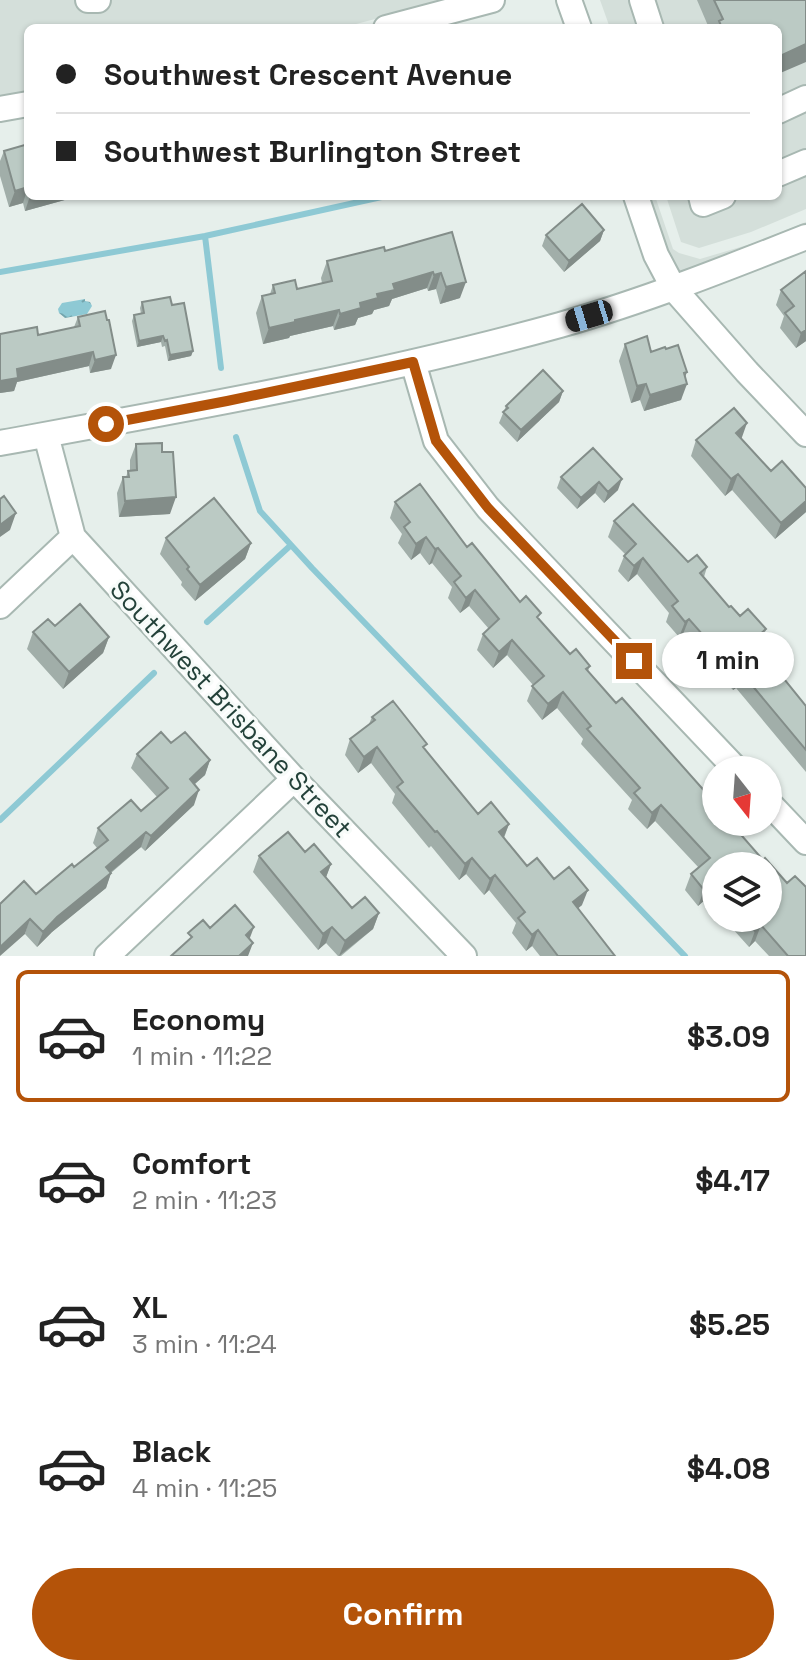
<!DOCTYPE html>
<html lang="en">
<head>
<meta charset="utf-8">
<style>
  :root { --surface:#fff; --page:#f2f2f2; --text:#222; --muted:#767676; --line:#e0e0e0; --accent:#b45309 }
  body { margin:0; font-family:"Space Grotesk",sans-serif; background:var(--page); color:var(--text); height:100vh; display:flex; flex-direction:column; font-size:30px; white-space:nowrap }
  * { box-sizing:border-box; margin:0 }
  p { font-size:26px; color:var(--muted) }
  .icon { flex:none; width:44px; height:44px; fill:none; stroke:currentColor; stroke-width:2; stroke-linecap:round; stroke-linejoin:round }
  .map { position:relative; height:956px; overflow:hidden }
  .details { display:flex; flex-direction:column; background:var(--surface); flex:1 }
  .details>* { flex:none }
  .top-card { position:absolute; left:24px; top:24px; width:758px; height:176px; border-radius:12px; box-shadow:0 2px 6px #0004; display:grid; align-content:center; height:176px; padding:0 32px; background:var(--surface) }
  .needle { width:52px; rotate:163deg }
  .tools { position:absolute; left:702px; top:756px; display:grid; gap:16px }
  .tools a { display:grid; place-items:center; width:80px; height:80px; border-radius:50%; background:var(--surface); box-shadow:0 2px 6px #0004; font-size:40px }
  .end { position:absolute; width:36px; height:36px; margin:-18px; border:10px solid #b45309; background:#fff; box-shadow:0 0 0 4px #fff }
  .from { border-radius:50% }
  .bubble { position:absolute; height:56px; border-radius:28px; background:var(--surface); box-shadow:0 2px 6px #0004; font-size:26px; font-weight:700; line-height:56px; text-align:center }
  .car { position:absolute; width:24px; height:48px; margin:-24px -12px; border-radius:10px; box-shadow:0 0 6px 2px #0007; background:linear-gradient(#222 24%,#8ab4d8 0 40%,#222 0 76%,#8ab4d8 0 86%,#222 0) }
  .top-card b { display:flex; align-items:center; gap:28px; height:76px; font-size:30px }
  .top-card b+b { border-top:2px solid var(--line) }
  .top-card i { width:20px; height:20px; background:var(--text) }
  ul { padding:14px 0 0; list-style:none }
  li { display:flex; align-items:center; gap:24px; height:132px; margin:0 16px 12px; padding:0 16px; border:4px solid transparent; border-radius:12px }
  li div { flex:1 }
  li b { display:block; font-size:30px }
  li em { font-style:normal; font-weight:700 }
  li.current { border-color:var(--accent) }
  li>.icon { width:72px; height:72px; stroke-width:1.5 }
  .action { display:flex; gap:16px; margin-top:auto; padding:16px 32px }
  .action a { flex:1; height:92px; border-radius:48px; background:var(--accent); color:#fff; font-size:32px; font-weight:700; line-height:92px; text-align:center }
  .map>svg:first-child { display:block }
</style>
</head>
<body>
<div class="map">
<svg width="806" height="956" viewBox="0 0 806 956">
  <defs>
    <pattern id="water-ripples" width="26" height="14" patternUnits="userSpaceOnUse" patternTransform="scale(2)"><rect width="26" height="14" fill="#8ec9d4"/><path d="M2 4q2-2 4 0t4 0M15 11q2-2 4 0t4 0" fill="none" stroke="#74a5ad"/></pattern>
  </defs>
  <rect width="100%" height="100%" fill="#e6efeb"/>
  <path fill="#d4dfda" d="M0 0H447L341 28H28V92L0 98Z
    M600 0H806V209L751 232 699 248 681 242 666 196H778V28H610Z
    M647 196H655L673 249 679 253 700 259 754 243 806 222V225L678 275 665 251Z"/>
  <path fill="url(#water-ripples)" d="M85 299V301L90 302 92 306 87 314 65 318 59 313 58 309 62 303Z"/>
  <g fill="none" stroke-linecap="round" stroke-linejoin="round">
    <path stroke="#8ec9d4" stroke-width="6" d="M205 236 221 368
      M0 272 205 236 386 196
      M236 437 260 511 312 568 685 956
      M207 622 291 545
      M0 820 154 673"/>
    <defs>
      <path id="minor" d="M88 0H98
        M569 0 579 28
        M642 0 651 28
        M386 28 492 0
        M0 109 28 104
        M778 111 806 98
        M778 174 806 162
        M636 196 656 255 674 289 747 372 806 434
        M701 196 703 204 723 196
        M413 362 436 441 488 508 737 770
        M46 435 73 537 294 779 464 956
        M0 443C187 409 376 376 560 325 644 301 725 269 806 237
        M0 606 73 537
        M768 802 806 842
        M107 956 294 779"/>
    </defs>
    <use href="#minor" stroke="#a8b8b2" stroke-width="28"/>
    <use href="#minor" stroke="#fff" stroke-width="24"/>
  </g>
  <path fill="#a1aea9" d="M697 0H806L778 28H709Z
    M28 144V196H102L79 200V196L25 211 23 203 9 207 0 176V161L4 151Z
    M604 230 600 241 564 272 542 246 546 235Z
    M452 232 460 298 440 304 436 289 428 291 427 288 392 299 389 306 374 310 372 314 358 318 355 325 334 330 333 326 290 336 289 338 263 344 256 313 262 296 270 294 273 285 297 289 322 283 321 278 327 261 385 251Z
    M806 271V341L796 348 780 328 784 316 776 305 781 290Z
    M142 302 172 305 193 351 191 356 168 361 165 346 162 347 161 342 137 347 132 321 134 315 141 314 140 308Z
    M78 317 111 369 90 373 89 366 17 382 14 391 0 393 38 335 74 327Z
    M625 344 651 352 666 349 685 377 681 400 644 411 640 400 631 403 619 361Z
    M563 391 559 402 517 442 499 423 506 406Z
    M742 439 771 471 806 488V512L775 539 732 490 725 496 691 456 696 440Z
    M136 444 162 452 170 514 119 517 117 493 123 477H126L128 471H130V460Z
    M593 448 618 490 604 503 595 493 577 509 557 488 561 477Z
    M395 502 467 547 520 602 539 619 570 654 590 666 588 671 616 703 716 804 740 824 737 831 806 956H769L755 941 749 947 723 918H768L716 866V910L706 899 698 906 685 890 691 874 699 868 655 821 647 829 628 809 632 800 581 744 583 739 557 708 542 720 527 701 533 685 507 655 493 668 477 650 483 634 489 629 469 606 460 613 448 598 452 587 432 563 429 565 420 553 411 560 398 543 402 534 390 518Z
    M614 521 688 562 707 567 704 577 729 607 740 616 766 629 763 639 766 657 806 706V772L736 688 733 690 683 634 679 637 666 622 669 613 637 574 628 582 618 571 625 554 608 537Z
    M166 538 251 543 245 559 195 601 181 585 182 582 160 554Z
    M55 626 109 637 103 653 63 689 27 649 33 632Z
    M372 717 425 749 478 814 509 824 504 838 527 866 554 879 582 905 578 908 614 956H540L532 946 526 951 512 933 516 923 489 890 484 895 466 874 459 880 431 846 429 848 392 803 395 794 371 763 358 773 345 755 350 739 369 724Z
    M171 743 210 760 205 775 195 784 194 805 145 851 141 847 111 873 106 888 52 932 37 947 25 934 36 894 74 867 97 848 93 843 98 828 141 811 157 797 131 768 137 754Z
    M305 852 331 864 326 877 352 908 379 913 373 929 341 956H338L326 943 318 950 253 872 259 856Z"/>
  <path fill="#838d89" d="M806 44V62L778 74V57Z
    M28 187 23 203 9 207 15 191Z
    M30 196H79L25 211Z
    M81 196H102L79 200Z
    M604 230 600 241 564 272 569 261Z
    M433 272 427 288 392 299 389 306 374 310 372 314 358 318 355 325 334 330 340 314 393 284Z
    M441 273 436 289 428 291 434 275Z
    M466 282 460 298 440 304 446 287Z
    M339 310 333 326 290 336 289 338 263 344 269 328 295 320Z
    M806 330V341L796 348 801 333Z
    M163 336 161 342 137 347 139 341Z
    M193 351 191 356 168 361 170 355Z
    M93 352 89 366 17 382 14 391 0 393V381L17 369Z
    M116 355 111 369 90 373 95 360Z
    M687 372 682 385 687 384 681 400 644 411 650 395Z
    M646 384 640 400 631 403 637 386Z
    M563 391 559 402 517 442 521 430Z
    M747 423 741 440 736 433Z
    M738 474 732 490 725 496 731 479Z
    M622 479 618 490 604 503 608 492Z
    M599 482 595 493 577 509 581 498Z
    M176 497 170 514 119 517 125 501Z
    M806 501V512L775 539 781 523Z
    M16 513 10 530 0 537V525Z
    M426 537 420 553 411 560 416 544Z
    M251 543 245 559 195 601 200 585Z
    M438 548 432 563 429 565 435 549Z
    M643 558 637 574 628 582 634 566Z
    M475 590 469 606 460 613 466 598Z
    M689 619 683 634 679 637 685 622Z
    M109 637 103 653 63 689 69 672Z
    M512 640 507 655 493 668 499 652Z
    M741 672 736 688 733 690 738 675Z
    M563 692 557 708 542 720 548 704Z
    M377 747 371 763 358 773 364 757Z
    M210 760 205 775 184 793 190 779Z
    M199 790 194 805 145 851 151 836Z
    M661 805 655 821 647 829 652 813Z
    M509 824 503 839 499 832Z
    M146 832 141 847 100 881 106 867Z
    M472 858 466 874 459 880 465 864Z
    M331 864 325 880 321 872Z
    M111 873 106 888 52 932 37 947 43 932 57 917Z
    M495 875 489 890 484 895 490 879Z
    M712 883 706 899 698 906 704 890Z
    M588 890 582 905 568 917 573 902Z
    M379 913 373 929 339 956 345 941Z
    M30 919 25 934 0 956V947Z
    M761 925 755 941 749 947 755 931Z
    M254 927 248 943 246 935Z
    M332 927 326 943 318 950 323 934Z
    M538 930 532 946 526 951 532 935Z
    M253 943 248 956H239Z"/>
  <path fill="#bbcac4" stroke="#838d89" stroke-width="2" d="M714 0H806V44L778 57V28H722L719 21 723 19Z
    M28 144V187L15 191 4 151Z
    M582 204 604 230 569 261 546 235Z
    M452 232 466 282 446 287 441 273 434 275 433 272 393 284 395 290 377 294 378 298 360 303 361 308 340 314 339 310 295 320V322L269 328 262 296 275 293 273 285 295 280 297 289 332 281 327 261 384 247 385 251Z
    M806 271V330L801 333 785 313 794 306 781 290Z
    M170 297 172 305 184 303 193 351 170 355 167 340 165 341 163 336 139 341 134 315 144 313 142 302Z
    M105 311 107 320H109L116 355 95 360 93 352 17 369 18 378 0 381V334L37 327 38 335 80 326 78 317Z
    M647 336 651 352 665 347 666 349 678 345 687 372 684 373 687 384 650 395 646 384 637 386 625 344Z
    M543 370 563 391 521 430 503 412 508 408 506 406Z
    M734 408 747 423 736 433 771 471 782 461 806 488V501L781 523 738 474 731 479 696 440Z
    M162 443V452H173L176 497 125 501 123 477H129L128 471 137 470 136 444Z
    M593 448 622 479 608 492 599 482 581 498 561 477Z
    M420 484 467 547 472 543 520 602 526 596 541 613 537 617 570 654 576 649 590 666 586 669 616 703 622 698 716 804V822H739L740 824 735 828 763 860 765 858 787 883 795 876 806 887V956H788L761 925 755 931 743 918H768V866H716V888L712 883 704 890 691 874 710 858 661 805 652 813 634 793 640 788 587 729 591 726 563 692 548 704 532 686 544 676 512 640 499 652 483 634 499 619 475 590 466 598 454 582 461 576 438 548 435 549 426 537 416 544 404 527 410 522 395 502Z
    M4 496 16 513 0 525V499Z
    M214 498 251 543 200 585 187 569 189 567 166 538Z
    M633 504 688 562 697 555 707 567 700 573 729 607 731 606 740 616 748 609 766 629 759 635 770 647 763 653 806 706V750L741 672 738 675 689 619 685 622 672 606 678 601 643 558 634 566 624 556 636 544 614 521Z
    M80 604 109 637 69 672 33 632 48 619 55 626Z
    M393 701 427 744 423 747 478 814 491 802 509 824 499 832 527 866 537 858 554 879 569 867 588 890 573 902 615 956H558L538 930 532 935 518 918 525 912 495 875 490 879 472 858 465 864 437 831 435 832 397 787 403 782 377 747 364 757 350 739 375 720 372 717Z
    M161 732 171 743 185 732 210 760 190 779 199 790 151 836 146 832 106 867 111 873 57 917 43 932 30 919 0 947V904L24 881 36 894 72 864 74 867 108 840 98 828 131 800 141 811 168 788 137 754Z
    M288 832 305 852 314 844 331 864 321 872 352 908 365 897 379 913 345 941 332 927 323 934 259 856Z
    M235 905 254 927 246 935 253 943 239 956H171L192 937 188 933 203 920 210 928Z"/>
  <g fill="none" stroke-linecap="round" stroke-linejoin="round">
    <path stroke="#b45309" stroke-width="10" d="M106 424 227 401 413 362 436 441 488 508 634 661"/>
  </g>
  <g text-anchor="middle" dominant-baseline="central" stroke-width="6" stroke-linejoin="round" paint-order="stroke">
    <g font-size="26" fill="#24423a" stroke="#f7fbf9">
      <text transform="translate(231 709) rotate(47)">Southwest Brisbane Street</text>
    </g>
  </g>
</svg>
<div class="tools">
<a><svg class="needle" viewBox="-14 -14 28 28"><path d="M0-13l5 13h-10z" fill="#e53935"/><path d="M0 13l5-13h-10z" fill="#767676"/></svg></a>
<a><svg class="icon" aria-label="layers" viewBox="0 0 24 24"><path d="M12 4l9 5-9 5-9-5zM3 14l9 5 9-5"/></svg></a>
</div>
<i class="end from" style="left:106px;top:424px"></i>
<i class="end" style="left:634px;top:661px"></i>
<div class="bubble" style="left:662px;top:632px;width:132px">1 min</div>
<i class="car" style="left:589px;top:316px;rotate:253deg"></i>
<div class="top-card">
<b><i class="from"></i>Southwest Crescent Avenue</b>
<b><i></i>Southwest Burlington Street</b>
</div>
</div>
<section class="details">
<ul>
<li class="current"><svg class="icon" aria-label="car" viewBox="0 0 24 24"><path d="M5 17H2v-5l4-1 3-4h7l3 4 3 1v5h-3M9 17h6M6 11h13"/><circle cx="7" cy="17" r="2"/><circle cx="17" cy="17" r="2"/></svg><div><b>Economy</b><p>1 min · 11:22</p></div><em>$3.09</em></li>
<li><svg class="icon" aria-label="car" viewBox="0 0 24 24"><path d="M5 17H2v-5l4-1 3-4h7l3 4 3 1v5h-3M9 17h6M6 11h13"/><circle cx="7" cy="17" r="2"/><circle cx="17" cy="17" r="2"/></svg><div><b>Comfort</b><p>2 min · 11:23</p></div><em>$4.17</em></li>
<li><svg class="icon" aria-label="car" viewBox="0 0 24 24"><path d="M5 17H2v-5l4-1 3-4h7l3 4 3 1v5h-3M9 17h6M6 11h13"/><circle cx="7" cy="17" r="2"/><circle cx="17" cy="17" r="2"/></svg><div><b>XL</b><p>3 min · 11:24</p></div><em>$5.25</em></li>
<li><svg class="icon" aria-label="car" viewBox="0 0 24 24"><path d="M5 17H2v-5l4-1 3-4h7l3 4 3 1v5h-3M9 17h6M6 11h13"/><circle cx="7" cy="17" r="2"/><circle cx="17" cy="17" r="2"/></svg><div><b>Black</b><p>4 min · 11:25</p></div><em>$4.08</em></li>
</ul>
<div class="action"><a>Confirm</a></div>
</section>
</body>
</html>
